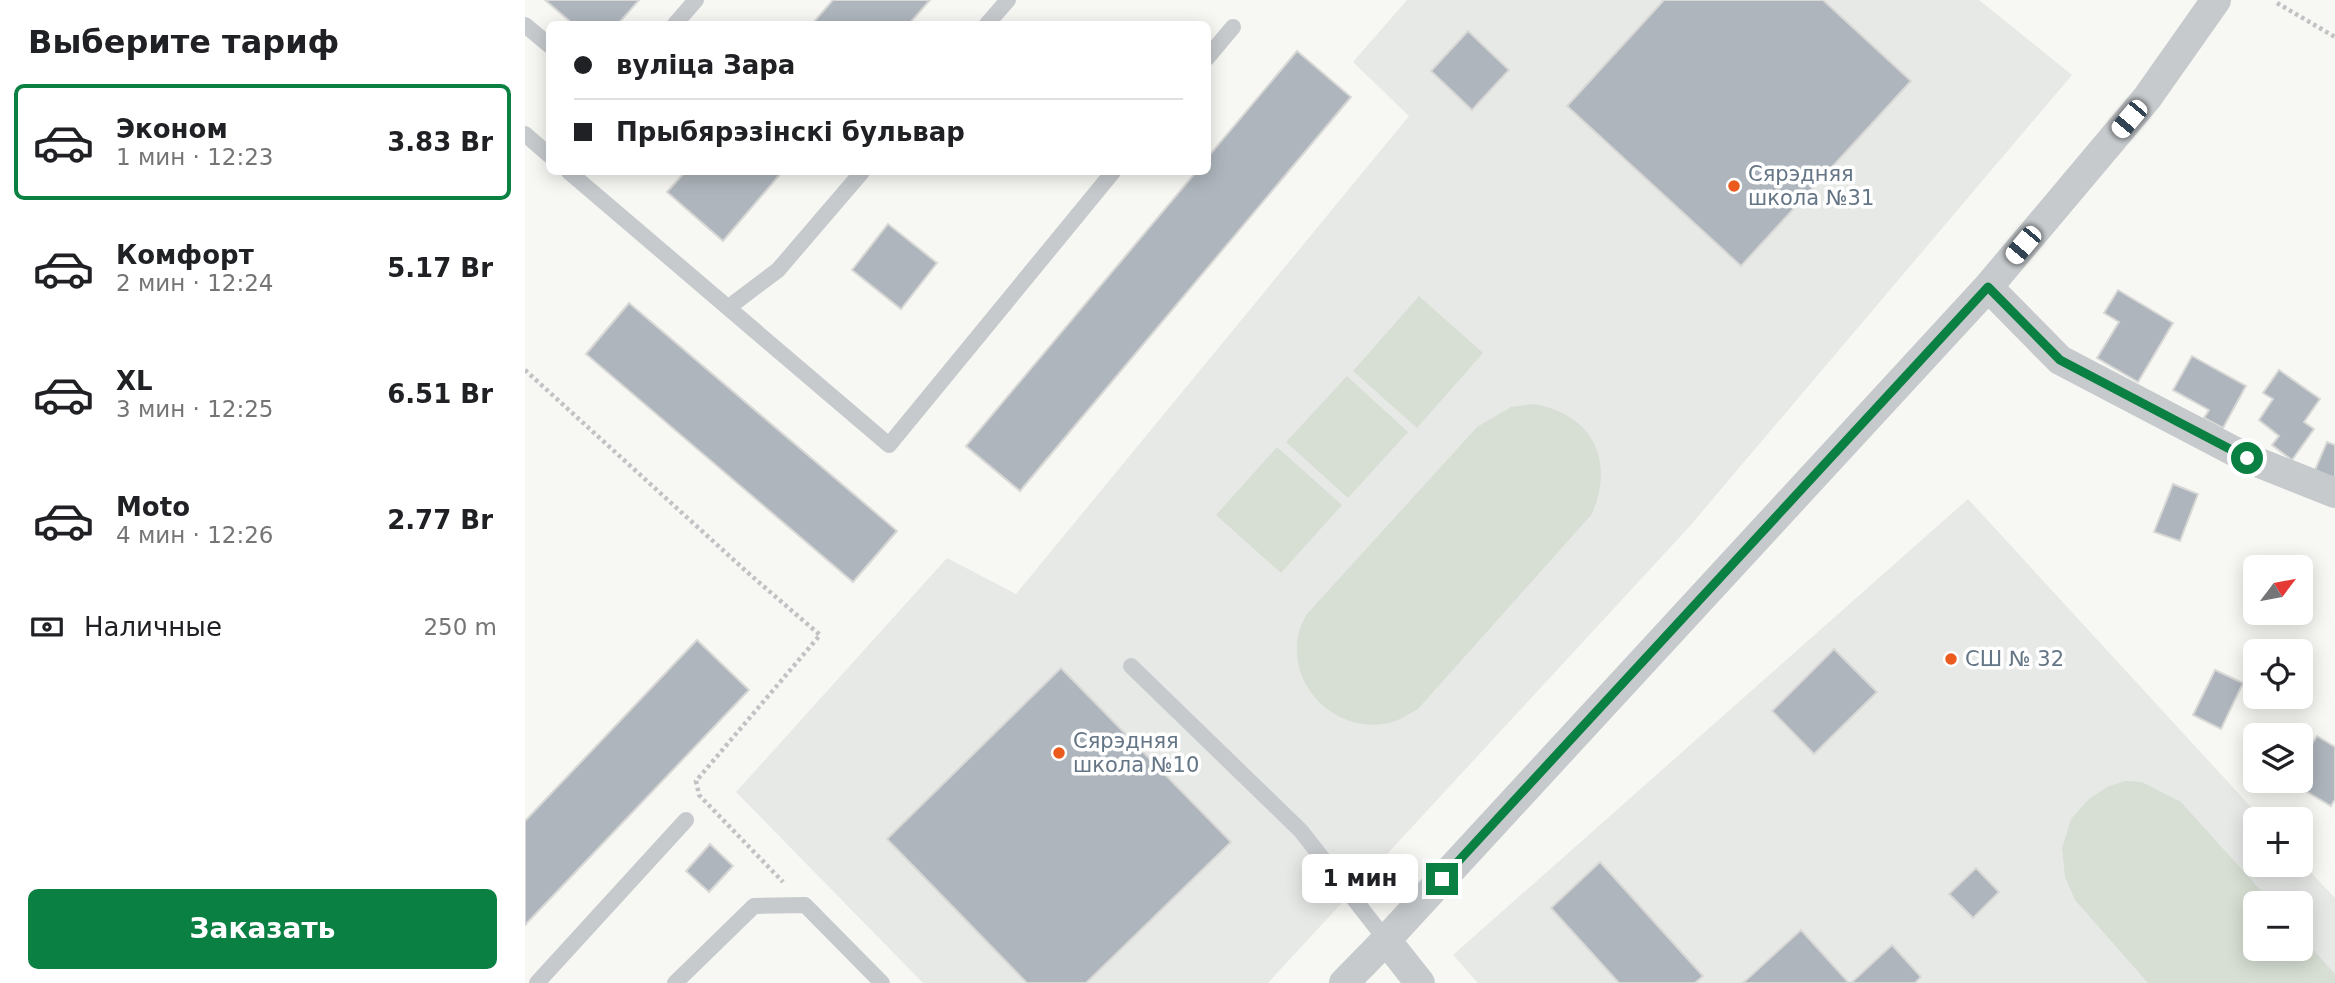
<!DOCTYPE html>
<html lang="ru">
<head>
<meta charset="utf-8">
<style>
  :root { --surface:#fff; --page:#f6f6f6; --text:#202124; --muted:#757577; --line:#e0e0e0; --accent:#0b8043 }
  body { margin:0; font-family:"DejaVu Sans",sans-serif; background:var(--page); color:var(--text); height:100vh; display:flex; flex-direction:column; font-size:26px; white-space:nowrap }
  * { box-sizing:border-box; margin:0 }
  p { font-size:23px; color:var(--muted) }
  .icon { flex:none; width:38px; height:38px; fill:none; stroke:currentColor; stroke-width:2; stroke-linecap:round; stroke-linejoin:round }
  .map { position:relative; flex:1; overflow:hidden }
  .sheet { display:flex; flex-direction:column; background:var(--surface); width:525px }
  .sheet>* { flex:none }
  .banner { position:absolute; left:21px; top:21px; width:665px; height:154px; border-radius:10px; box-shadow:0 4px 18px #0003; display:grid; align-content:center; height:154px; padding:0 28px; background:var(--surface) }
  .needle { width:46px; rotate:58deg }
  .fabs { position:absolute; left:1718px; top:555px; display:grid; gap:14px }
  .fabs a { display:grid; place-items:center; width:70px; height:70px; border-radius:10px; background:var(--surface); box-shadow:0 4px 18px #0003; font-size:35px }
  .end { position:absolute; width:32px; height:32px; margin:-16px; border:9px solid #0b8043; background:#fff; box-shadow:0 0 0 4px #fff }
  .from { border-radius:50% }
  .bubble { position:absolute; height:49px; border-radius:10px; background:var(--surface); box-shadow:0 4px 18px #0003; font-size:23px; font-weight:600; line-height:49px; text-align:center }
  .car { position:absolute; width:21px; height:42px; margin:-21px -10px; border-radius:9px; box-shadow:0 0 5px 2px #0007; background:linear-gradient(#fff 24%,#345 0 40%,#fff 0 76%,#345 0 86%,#fff 0) }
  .banner b { display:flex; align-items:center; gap:24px; height:66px; font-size:26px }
  .banner b+b { border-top:2px solid var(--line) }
  .banner i { width:18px; height:18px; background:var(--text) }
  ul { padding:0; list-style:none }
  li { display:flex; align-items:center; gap:21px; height:116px; margin:0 14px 10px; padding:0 14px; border:4px solid transparent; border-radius:10px }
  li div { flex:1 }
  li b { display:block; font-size:26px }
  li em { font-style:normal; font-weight:600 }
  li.active { border-color:var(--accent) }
  li>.icon { width:63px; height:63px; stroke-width:1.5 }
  h2 { padding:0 28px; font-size:32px; line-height:84px }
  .pay { display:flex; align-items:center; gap:18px; height:77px; padding:0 28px; font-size:26px }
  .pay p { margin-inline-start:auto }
  .action { display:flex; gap:14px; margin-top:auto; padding:14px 28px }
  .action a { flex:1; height:80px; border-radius:10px; background:var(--accent); color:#fff; font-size:28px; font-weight:600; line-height:80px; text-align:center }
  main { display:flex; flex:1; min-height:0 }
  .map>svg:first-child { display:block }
</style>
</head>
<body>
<main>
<section class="sheet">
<h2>Выберите тариф</h2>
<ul>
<li class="active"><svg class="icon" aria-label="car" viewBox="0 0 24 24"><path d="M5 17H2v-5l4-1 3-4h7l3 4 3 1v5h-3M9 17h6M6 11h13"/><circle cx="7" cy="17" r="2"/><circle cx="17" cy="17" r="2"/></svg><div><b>Эконом</b><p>1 мин · 12:23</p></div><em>3.83 Br</em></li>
<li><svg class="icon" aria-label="car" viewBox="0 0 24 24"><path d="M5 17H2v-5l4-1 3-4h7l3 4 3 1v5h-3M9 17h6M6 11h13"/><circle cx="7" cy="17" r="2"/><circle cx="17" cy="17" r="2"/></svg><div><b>Комфорт</b><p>2 мин · 12:24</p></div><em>5.17 Br</em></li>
<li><svg class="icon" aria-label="car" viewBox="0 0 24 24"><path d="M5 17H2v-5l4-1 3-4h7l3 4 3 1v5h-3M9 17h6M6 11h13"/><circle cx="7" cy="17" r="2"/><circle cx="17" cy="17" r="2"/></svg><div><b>XL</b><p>3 мин · 12:25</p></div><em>6.51 Br</em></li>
<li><svg class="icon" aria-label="car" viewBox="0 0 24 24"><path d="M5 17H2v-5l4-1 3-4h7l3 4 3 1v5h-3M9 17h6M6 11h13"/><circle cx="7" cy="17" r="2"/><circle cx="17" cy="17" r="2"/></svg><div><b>Moto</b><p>4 мин · 12:26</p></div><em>2.77 Br</em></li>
</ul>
<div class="pay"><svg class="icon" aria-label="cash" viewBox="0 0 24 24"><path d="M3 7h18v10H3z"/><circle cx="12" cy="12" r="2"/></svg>Наличные<p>250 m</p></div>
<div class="action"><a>Заказать</a></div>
</section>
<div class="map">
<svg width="1810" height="983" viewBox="0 0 1810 983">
  <rect width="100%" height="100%" fill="#f7f7f3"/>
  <path fill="#e7e9e7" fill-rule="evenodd" d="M882 0H1454L1547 75 1164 527 743 983H398L211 792 422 558 491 594 884 116 828 62Z
    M1443 499 1737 819H1731V864H1776V862L1810 898V983H953L928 955ZM1731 903H1776V948H1731Z"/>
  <path fill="#d7dfd4" d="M894 296 958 353 892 428 828 371Z
    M822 376 883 432 823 498 761 442Z
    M1009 404C1068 415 1090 459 1067 514L893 709C882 715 871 723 858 724 808 731 764 686 773 636 774 629 778 622 781 615L952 427 986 407Z
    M752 447 817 505 756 573 691 515Z
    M1600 781 1617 782 1656 802 1747 903H1731V948H1776V936L1810 974V983H1623L1550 900 1540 877 1537 848 1546 819 1564 799 1582 787Z"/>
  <path fill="#aeb5bc" stroke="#d8d8d6" stroke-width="2" d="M20 0H114L93 24H48Z
    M308 0H405L384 24H287Z
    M1139 0H1298L1386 81 1216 266 1042 106Z
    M943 31 984 70 947 110 906 71Z
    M772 51 826 97 495 491 441 446 671 172H682V158Z
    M160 172H257L198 241 142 192Z
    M363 224 412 263 376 309 327 270Z
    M1593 290 1648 323 1613 382 1572 358 1594 322 1579 313Z
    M104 303 372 531 328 582 61 354Z
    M1667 356 1721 386 1698 428 1679 418 1684 410 1648 390Z
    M1754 370 1795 399 1779 422 1789 429 1767 460 1747 445 1754 436 1734 420 1748 399 1738 393Z
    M1802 442 1810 445V479L1790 470Z
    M1648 484 1673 494 1655 541 1629 532Z
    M172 640 224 690 0 925V821Z
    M1309 649 1352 692 1289 754 1247 711Z
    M536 668 706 842 561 983H502L362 839Z
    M1690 670 1718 683 1696 729 1668 715Z
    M1792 736 1810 747V799L1806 806 1764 781 1776 780V761Z
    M185 844 208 866 184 892 161 871Z
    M1075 862 1178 976 1170 983H1094L1026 908Z
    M1451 868 1474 892 1448 918 1424 894Z
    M1276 930 1324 983H1218Z
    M1367 945 1396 977 1390 983H1326Z"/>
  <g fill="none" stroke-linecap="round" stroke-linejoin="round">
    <path stroke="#c0c2c4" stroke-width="4.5" stroke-dasharray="3.5 3.5" stroke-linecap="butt" d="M1752 3 1810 37
      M0 370 222 572 295 635 171 781 174 795 258 882"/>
    <path stroke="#c6cacd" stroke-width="16" d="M150 24 171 0
      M462 24 483 0
      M0 25 24 45
      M682 58 708 27
      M0 134 24 155
      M44 172 364 445 588 172
      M204 307 253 270 337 172
      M606 666 776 831 861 940
      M12 983 161 820
      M150 983 229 906 280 905 357 983"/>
    <path stroke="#c6cacd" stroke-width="30" d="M1463 287 1535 360 1722 458 1810 493
      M861 940 895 983
      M819 983 861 940 1463 287 1622 98 1691 0"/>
  </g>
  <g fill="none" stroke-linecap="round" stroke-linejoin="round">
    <path stroke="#0b8043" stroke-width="9" d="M917 879 1463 287 1535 360 1722 458"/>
  </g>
  <g fill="#ec5b1e" stroke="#fff" stroke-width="2.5">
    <circle cx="1209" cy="186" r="7"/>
    <circle cx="1426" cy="659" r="7"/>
    <circle cx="534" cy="753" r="7"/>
  </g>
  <g text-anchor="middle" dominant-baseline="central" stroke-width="7" stroke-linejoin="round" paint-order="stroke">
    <g font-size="21" fill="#647586" stroke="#fff" text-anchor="start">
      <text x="1223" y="174">Сярэдняя<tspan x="1223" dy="24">школа №31</tspan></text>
      <text x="1440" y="659">СШ № 32</text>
      <text x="548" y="741">Сярэдняя<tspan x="548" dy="24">школа №10</tspan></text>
    </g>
  </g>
</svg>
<div class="fabs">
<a><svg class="needle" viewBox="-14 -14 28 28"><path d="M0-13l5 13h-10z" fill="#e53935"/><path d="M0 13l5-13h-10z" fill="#757577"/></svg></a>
<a><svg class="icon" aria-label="locate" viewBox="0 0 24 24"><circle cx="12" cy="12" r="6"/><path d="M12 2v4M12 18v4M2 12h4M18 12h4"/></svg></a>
<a><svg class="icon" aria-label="layers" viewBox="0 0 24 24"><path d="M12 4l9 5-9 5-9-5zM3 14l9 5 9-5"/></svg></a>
<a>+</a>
<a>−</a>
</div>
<i class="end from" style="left:1722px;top:458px"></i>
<i class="end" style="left:917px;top:879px"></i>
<div class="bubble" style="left:777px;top:854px;width:116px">1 мин</div>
<i class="car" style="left:1604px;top:119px;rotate:220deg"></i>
<i class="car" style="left:1498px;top:245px;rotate:220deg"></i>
<div class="banner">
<b><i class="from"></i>вуліца Зара</b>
<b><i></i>Прыбярэзінскі бульвар</b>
</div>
</div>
</main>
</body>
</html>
